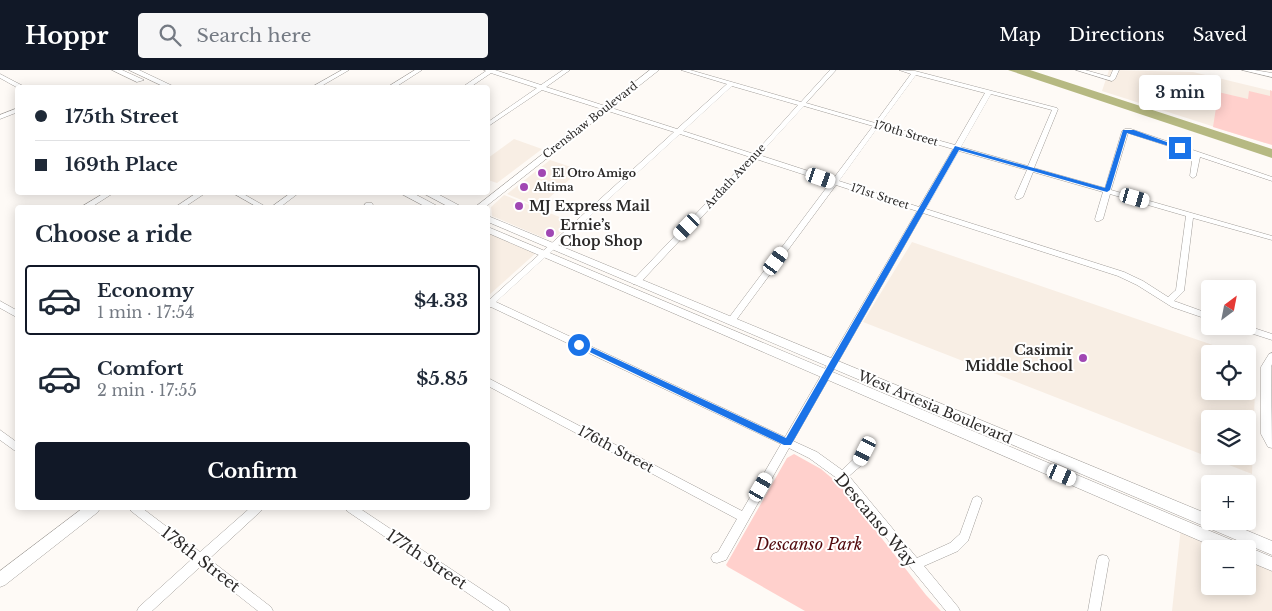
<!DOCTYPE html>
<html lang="en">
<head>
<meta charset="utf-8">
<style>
  :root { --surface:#fff; --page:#f6f6f7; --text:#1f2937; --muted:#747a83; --line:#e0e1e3; --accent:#111827 }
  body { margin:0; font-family:"Libre Baskerville",serif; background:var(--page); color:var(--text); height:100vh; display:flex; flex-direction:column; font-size:19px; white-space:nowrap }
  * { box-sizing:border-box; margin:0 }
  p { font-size:16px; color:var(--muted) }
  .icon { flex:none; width:28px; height:28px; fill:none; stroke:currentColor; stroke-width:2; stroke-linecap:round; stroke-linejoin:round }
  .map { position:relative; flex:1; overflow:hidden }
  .side { position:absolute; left:15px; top:135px; width:475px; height:305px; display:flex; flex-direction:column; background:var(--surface); border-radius:5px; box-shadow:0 2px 12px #0003 }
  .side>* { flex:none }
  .hud { position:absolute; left:15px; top:15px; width:475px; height:110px; border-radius:5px; box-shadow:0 2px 12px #0003; display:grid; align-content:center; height:110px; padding:0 20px; background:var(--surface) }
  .needle { width:32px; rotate:32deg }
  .fabs { position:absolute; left:1201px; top:210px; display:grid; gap:10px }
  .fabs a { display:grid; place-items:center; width:55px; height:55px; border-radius:5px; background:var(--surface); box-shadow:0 2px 12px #0003; font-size:25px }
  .end { position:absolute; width:22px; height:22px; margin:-11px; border:6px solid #1a73e8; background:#fff; box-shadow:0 0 0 2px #fff }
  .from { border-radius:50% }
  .bubble { position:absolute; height:35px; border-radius:5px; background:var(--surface); box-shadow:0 2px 12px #0003; font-size:16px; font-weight:800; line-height:35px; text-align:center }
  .car { position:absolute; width:15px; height:30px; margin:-15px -8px; border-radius:6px; box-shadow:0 0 4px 1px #0007; background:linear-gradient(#fff 24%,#345 0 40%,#fff 0 76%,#345 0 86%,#fff 0) }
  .hud b { display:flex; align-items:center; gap:18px; height:48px; font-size:19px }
  .hud b+b { border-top:1px solid var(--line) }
  .hud i { width:12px; height:12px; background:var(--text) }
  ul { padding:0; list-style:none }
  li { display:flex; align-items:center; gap:15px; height:70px; margin:0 10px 8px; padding:0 10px; border:2px solid transparent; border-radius:5px }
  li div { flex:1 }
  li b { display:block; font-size:19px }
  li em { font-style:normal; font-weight:800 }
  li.selected { border-color:var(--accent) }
  li>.icon { width:45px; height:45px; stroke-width:1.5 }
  h2 { padding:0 20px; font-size:22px; line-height:60px }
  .cta { display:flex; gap:10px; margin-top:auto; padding:10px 20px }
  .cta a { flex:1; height:58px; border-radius:5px; background:var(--accent); color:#fff; font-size:20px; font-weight:800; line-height:58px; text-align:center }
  header { display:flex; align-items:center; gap:30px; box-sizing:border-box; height:70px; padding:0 25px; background:var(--accent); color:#fff }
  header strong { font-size:24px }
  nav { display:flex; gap:28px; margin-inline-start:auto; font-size:18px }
  .search { width:350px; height:45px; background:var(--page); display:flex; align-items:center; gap:12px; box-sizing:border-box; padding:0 18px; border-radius:5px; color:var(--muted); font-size:19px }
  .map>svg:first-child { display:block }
</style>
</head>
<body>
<header>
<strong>Hoppr</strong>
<div class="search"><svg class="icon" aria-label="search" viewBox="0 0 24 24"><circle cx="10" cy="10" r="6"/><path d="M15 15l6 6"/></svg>Search here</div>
<nav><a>Map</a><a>Directions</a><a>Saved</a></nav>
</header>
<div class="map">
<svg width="1272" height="541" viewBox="0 0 1272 541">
  <rect width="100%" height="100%" fill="#fefaf6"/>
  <path fill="#f8eee4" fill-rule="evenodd" d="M1109 0 1193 2 1272 21 1265 73 1102 21Z
    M514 69 542 79 497 113 488 110V88Z
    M550 90 580 100 539 137 507 124Z
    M504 125 532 136 572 152 556 167 544 168 492 146 491 137Z
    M488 161 537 182 488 226Z
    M912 172 1239 284H1210V321H1248V287L1256 290 1252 404 863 252ZM1210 349H1248V386H1210Z
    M1181 457 1231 479H1210V516H1248V486L1272 497V541H1172Z"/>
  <path fill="#ffd0cc" d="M1201 18 1248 29 1249 21 1270 26V20L1272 21V75L1213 57 1216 38 1198 34 1199 30 1216 34 1217 26 1200 22Z
    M794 384 821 399 840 415 926 525 941 541H805L728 497 726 495 787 388Z"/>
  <path fill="#b6b982" d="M1008 0H1030L1272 79V88Z"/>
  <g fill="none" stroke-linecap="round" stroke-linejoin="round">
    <defs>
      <path id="minor" d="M342 0H349L318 18H310Z
        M415 0H422L394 18H386Z
        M484 0H495L541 15 563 0H570L546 17 677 59 727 14 681 0H690L801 32 830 0H836L806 33 875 53 911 4 899 0 915 1 1057 38 1058 39 1034 98 1105 118 1122 61 1125 59H1131L1272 107V111L1200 87 1196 106 1193 108 1191 107 1190 106 1193 84 1128 63 1111 120 1272 166V170L1193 148 1184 221 1174 231 1210 244V250L1172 237 1137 215 1118 206 923 143 793 371 817 382 842 400 856 387 861 378 865 377 869 378 870 381 864 393 849 406 917 488 950 473 960 464 973 428 977 426 981 428 982 431 968 471 958 481 924 496 958 537 960 541H946L838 409 809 388 789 378 726 490 717 493 713 492 711 488 713 484 718 482 737 449 488 316V308L742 441 781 374 491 237 488 238V231L674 62 542 20 490 55 488 56V52L537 18 491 3 469 18H461L486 1ZM916 5 985 23 955 75 880 54ZM732 16 798 35 754 84 683 61ZM991 24 1052 40 1028 96 961 77ZM804 36 873 56 833 109 759 85ZM878 57 953 79 919 137 839 111ZM680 64 750 87 633 210 632 212 633 214H639L756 89 830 113 728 249 727 251 728 253H734L836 115 917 141 785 367 496 232ZM959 81 1027 100 1015 127 1016 129H1019L1023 127 1033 102 1103 122 1095 149 1096 151H1099L1103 149 1110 124 1186 146 1176 220 1168 227 1143 211 1124 202 926 139Z
        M1076 0H1085L1110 7 1113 0H1119L1115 9 1112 11Z
        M1242 0H1254L1272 3V7Z
        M0 4 2 5 27 18H18L0 8Z
        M18 38V42L0 49V45Z
        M106 122H115L90 138H84L83 136Z
        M198 122H207L183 138H174Z
        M231 122H240L268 138H259Z
        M292 122H300L279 138H270Z
        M366 133H372L373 135 370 138H362Z
        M0 231 18 241V248L0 238Z
        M1234 256H1248L1272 264V270L1235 258Z
        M1272 283V294L1271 297 1272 378 1268 377 1261 364V297L1269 284Z
        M0 360 18 373V383L0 370Z
        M130 438H142L200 482 250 438H262L261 441 209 489 271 537 273 541H258L201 496 152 541H137L139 537 192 489 131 441Z
        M346 438H359L508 537 510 541H494L347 441Z
        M1103 485 1107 486 1109 490 1100 541H1088L1097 490 1099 486Z"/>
      <path id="major" d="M112 0H122L144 10 137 12Z
        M129 0H139L177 18H167Z
        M650 0H659L484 138H474Z
        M398 122H411L441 138H428Z
        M421 122H434L464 138H451Z
        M488 146 1210 445V451H1224L1272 471V485L488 152Z
        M488 157 1241 474 1243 479H1219L488 163Z
        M83 438H100L98 442 5 515 0 517V501Z
        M1248 477 1272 487V501L1248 491V479H1244Z"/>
    </defs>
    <use href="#minor" stroke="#a19d99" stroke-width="1"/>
    <use href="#major" stroke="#a19d99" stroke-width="1"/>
    <use href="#minor" fill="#fff" fill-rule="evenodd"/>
    <use href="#major" fill="#fff" fill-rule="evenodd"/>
  </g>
  <path fill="#1a73e8" d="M1123 60H1134L1183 78 1178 79 1127 63 1110 120 1107 122 959 80 791 375H784L575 275 576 273H582L786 368 955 76 1105 118Z"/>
  <g fill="#a047b3" stroke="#fff" stroke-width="2">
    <circle cx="542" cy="103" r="5"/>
    <circle cx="524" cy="117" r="5"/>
    <circle cx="519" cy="136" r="5"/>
    <circle cx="550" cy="163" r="5"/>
    <circle cx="1083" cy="288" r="5"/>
  </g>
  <g text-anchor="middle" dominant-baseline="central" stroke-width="4" stroke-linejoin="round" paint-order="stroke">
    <g font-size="11" fill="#2c2a29" stroke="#fff">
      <text transform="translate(590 50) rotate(-38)">Crenshaw Boulevard</text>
      <text transform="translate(906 63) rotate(16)">170th Street</text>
      <text transform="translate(735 106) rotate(-47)">Ardath Avenue</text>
      <text transform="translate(880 126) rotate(18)">171st Street</text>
    </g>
    <g font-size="11" font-weight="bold" fill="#2c2a29" stroke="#fff" text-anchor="start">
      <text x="552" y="103">El Otro Amigo</text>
      <text x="534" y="117">Altima</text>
    </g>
    <g font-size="14" font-weight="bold" fill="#2c2a29" stroke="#fff" text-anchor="start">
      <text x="529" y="136">MJ Express Mail</text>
      <text x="560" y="155">Ernie’s<tspan x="560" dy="16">Chop Shop</tspan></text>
      <text x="1073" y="280" text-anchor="end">Casimir<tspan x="1073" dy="16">Middle School</tspan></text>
    </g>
    <g font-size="14" fill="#2c2a29" stroke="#fff">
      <text transform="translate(935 337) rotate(23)">West Artesia Boulevard</text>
      <text transform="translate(616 379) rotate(28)">176th Street</text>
    </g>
    <g font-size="16" fill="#2c2a29" stroke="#fff">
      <text transform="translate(876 450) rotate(50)">Descanso Way</text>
      <text transform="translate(201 489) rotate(38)">178th Street</text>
      <text transform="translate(427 489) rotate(34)">177th Street</text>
    </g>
    <g font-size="16" font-style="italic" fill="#52090d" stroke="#fff">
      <text x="809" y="474">Descanso Park</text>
    </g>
  </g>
</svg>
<div class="fabs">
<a><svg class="needle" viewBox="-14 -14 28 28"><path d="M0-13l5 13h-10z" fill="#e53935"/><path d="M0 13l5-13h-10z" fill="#747a83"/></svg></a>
<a><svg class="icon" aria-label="locate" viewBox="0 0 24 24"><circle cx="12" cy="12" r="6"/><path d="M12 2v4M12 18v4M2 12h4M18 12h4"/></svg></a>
<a><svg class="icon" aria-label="layers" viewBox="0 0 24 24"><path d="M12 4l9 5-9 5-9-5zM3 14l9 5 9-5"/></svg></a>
<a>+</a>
<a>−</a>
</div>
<i class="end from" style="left:579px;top:275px"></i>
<i class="end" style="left:1180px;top:78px"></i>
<div class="bubble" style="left:1139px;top:5px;width:82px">3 min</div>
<i class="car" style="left:821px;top:108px;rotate:109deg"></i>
<i class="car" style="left:1135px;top:128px;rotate:106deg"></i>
<i class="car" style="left:687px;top:157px;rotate:224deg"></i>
<i class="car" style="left:776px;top:191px;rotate:36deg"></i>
<i class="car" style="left:865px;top:381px;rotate:207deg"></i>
<i class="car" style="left:1062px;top:405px;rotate:113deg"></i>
<i class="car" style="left:761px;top:417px;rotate:30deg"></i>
<div class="hud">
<b><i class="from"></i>175th Street</b>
<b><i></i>169th Place</b>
</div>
<section class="side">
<h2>Choose a ride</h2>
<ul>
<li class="selected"><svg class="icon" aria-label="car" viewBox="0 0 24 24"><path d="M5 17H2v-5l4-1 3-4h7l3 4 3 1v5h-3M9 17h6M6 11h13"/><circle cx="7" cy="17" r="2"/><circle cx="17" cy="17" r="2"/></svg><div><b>Economy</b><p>1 min · 17:54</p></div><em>$4.33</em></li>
<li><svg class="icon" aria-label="car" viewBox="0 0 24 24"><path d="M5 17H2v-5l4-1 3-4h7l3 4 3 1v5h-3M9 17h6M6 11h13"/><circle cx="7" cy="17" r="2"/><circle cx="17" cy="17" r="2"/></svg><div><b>Comfort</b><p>2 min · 17:55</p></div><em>$5.85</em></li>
</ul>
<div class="cta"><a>Confirm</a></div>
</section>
</div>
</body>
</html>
